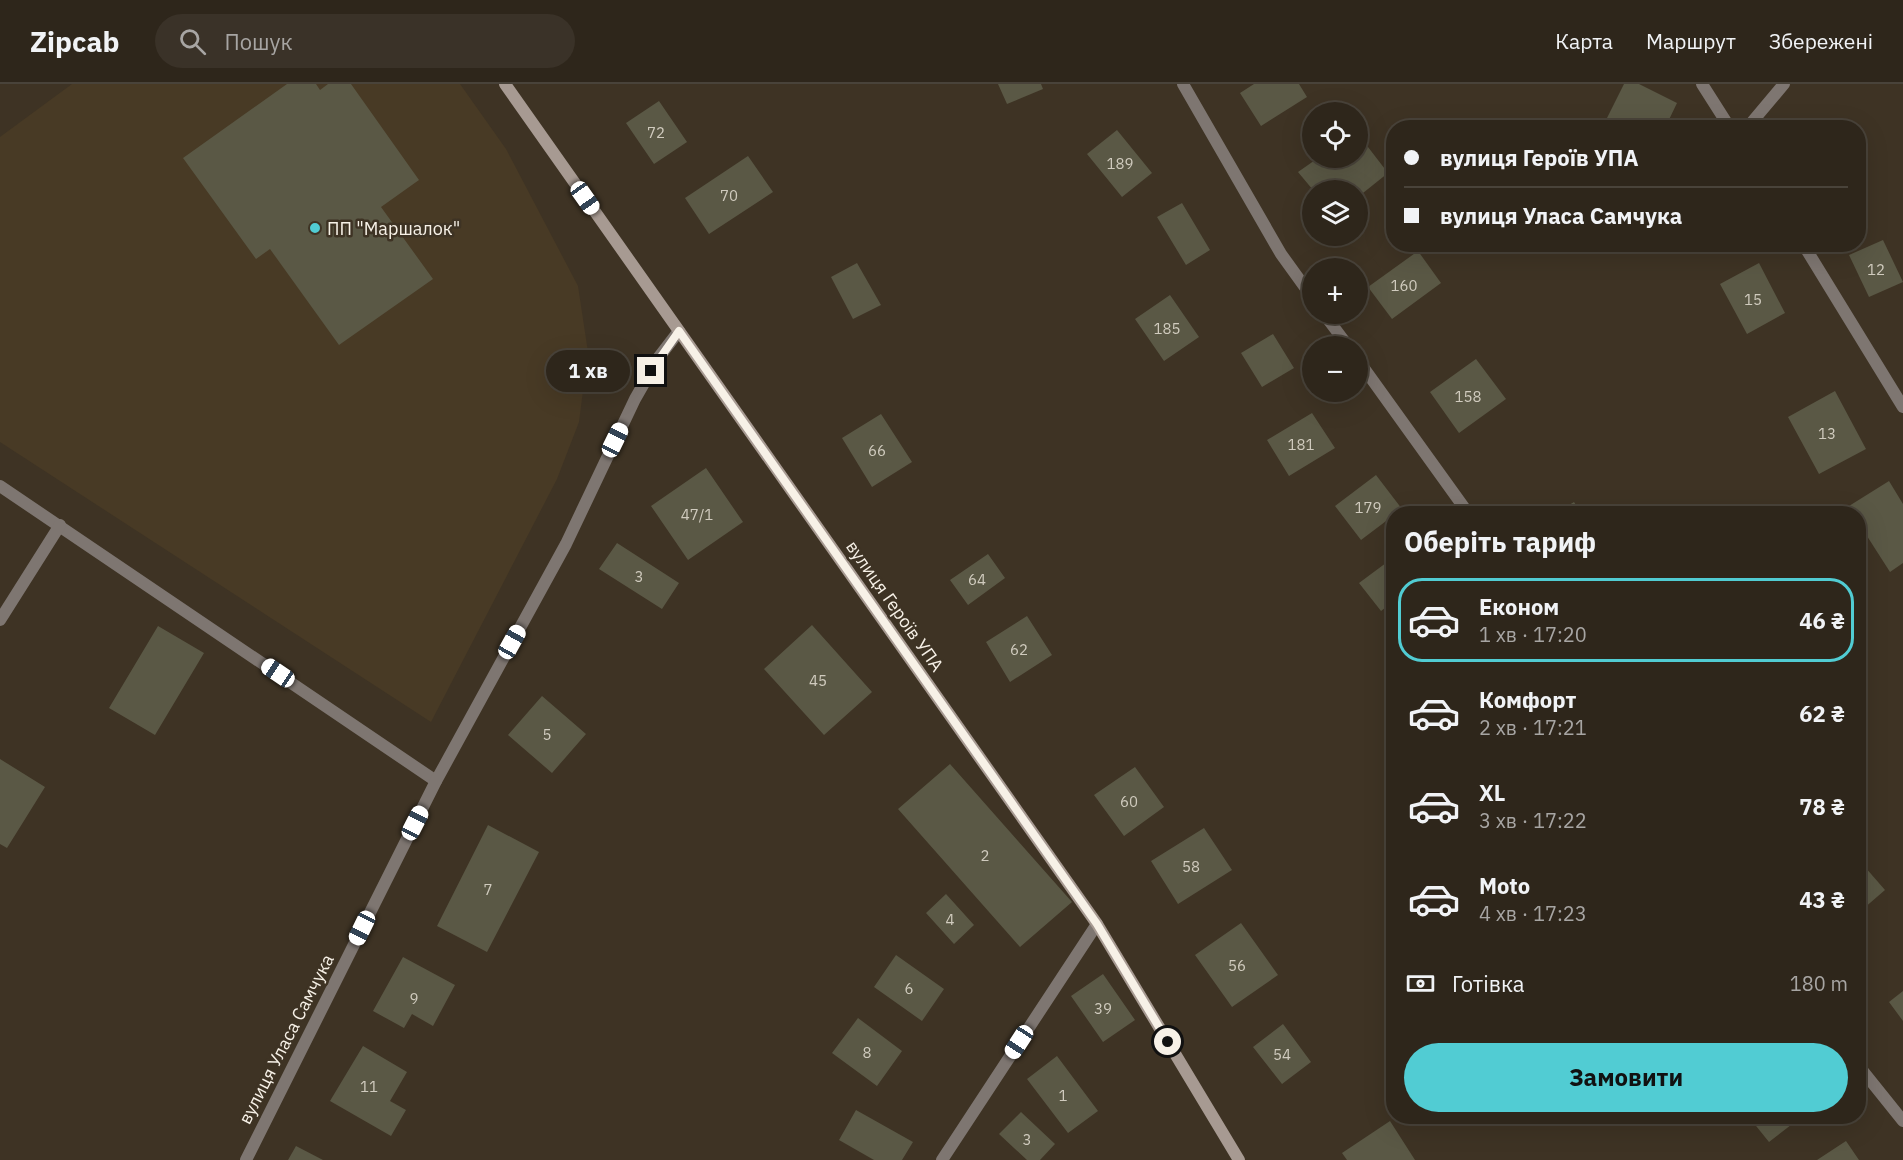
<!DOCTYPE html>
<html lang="uk">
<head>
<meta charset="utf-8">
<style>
  :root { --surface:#2e261b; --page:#3a3228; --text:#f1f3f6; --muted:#a7a5a3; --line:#49433a; --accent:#51ccd3 }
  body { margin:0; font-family:"IBM Plex Sans",sans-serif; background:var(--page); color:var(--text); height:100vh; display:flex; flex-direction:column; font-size:22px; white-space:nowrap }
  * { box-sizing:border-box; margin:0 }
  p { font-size:20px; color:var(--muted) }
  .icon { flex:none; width:33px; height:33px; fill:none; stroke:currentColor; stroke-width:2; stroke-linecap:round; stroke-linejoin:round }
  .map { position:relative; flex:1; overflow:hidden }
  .drawer { position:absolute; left:1386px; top:422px; width:480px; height:618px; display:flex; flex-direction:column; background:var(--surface); border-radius:24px; box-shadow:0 6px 24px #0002,0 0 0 2px var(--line) }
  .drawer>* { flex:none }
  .guide { position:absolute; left:1386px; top:36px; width:480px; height:132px; border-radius:24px; box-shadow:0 6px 24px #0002,0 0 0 2px var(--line); display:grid; align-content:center; height:132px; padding:0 18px; background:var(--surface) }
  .buttons { position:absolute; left:1302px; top:18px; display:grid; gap:12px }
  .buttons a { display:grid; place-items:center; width:66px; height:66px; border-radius:50%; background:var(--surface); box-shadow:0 6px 24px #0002,0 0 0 2px var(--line); font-size:30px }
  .end { position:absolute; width:27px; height:27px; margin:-14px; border:8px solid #f7f1e7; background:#111; box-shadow:0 0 0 3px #111 }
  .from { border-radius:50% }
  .bubble { position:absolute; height:42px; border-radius:21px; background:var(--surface); box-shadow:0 6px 24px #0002,0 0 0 2px var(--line); font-size:20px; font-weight:800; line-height:42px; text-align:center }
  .car { position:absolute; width:18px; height:36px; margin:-18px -9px; border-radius:8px; box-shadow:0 0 4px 2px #0007; background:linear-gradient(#fff 24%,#345 0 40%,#fff 0 76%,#345 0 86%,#fff 0) }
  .guide b { display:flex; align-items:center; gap:21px; height:57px; font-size:22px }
  .guide b+b { border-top:2px solid var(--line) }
  .guide i { width:15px; height:15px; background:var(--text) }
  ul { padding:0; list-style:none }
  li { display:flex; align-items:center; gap:18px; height:84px; margin:0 12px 9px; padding:0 6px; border:3px solid transparent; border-radius:24px }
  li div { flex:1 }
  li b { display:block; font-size:22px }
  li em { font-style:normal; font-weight:800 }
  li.current { border-color:var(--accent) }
  li>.icon { width:54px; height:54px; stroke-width:1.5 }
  h2 { padding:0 18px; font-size:27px; line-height:72px }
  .pay { display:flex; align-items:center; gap:15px; height:66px; padding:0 18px; font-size:22px }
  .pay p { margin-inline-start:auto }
  .cta { display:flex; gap:12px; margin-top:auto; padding:12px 18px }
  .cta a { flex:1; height:69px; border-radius:36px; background:var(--accent); color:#111; font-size:24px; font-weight:800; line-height:69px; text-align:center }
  header { display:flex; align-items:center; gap:36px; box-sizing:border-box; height:84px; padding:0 30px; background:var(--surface); border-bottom:2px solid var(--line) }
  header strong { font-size:28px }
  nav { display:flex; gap:33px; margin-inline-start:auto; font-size:21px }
  .search { width:420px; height:54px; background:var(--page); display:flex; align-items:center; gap:15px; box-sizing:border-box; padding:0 21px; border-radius:33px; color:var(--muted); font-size:22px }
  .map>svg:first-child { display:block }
</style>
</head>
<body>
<header>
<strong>Zipcab</strong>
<div class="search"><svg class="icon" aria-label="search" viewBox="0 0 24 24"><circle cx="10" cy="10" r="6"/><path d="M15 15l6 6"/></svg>Пошук</div>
<nav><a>Карта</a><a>Маршрут</a><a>Збережені</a></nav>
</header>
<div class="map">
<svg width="1903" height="1076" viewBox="0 0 1903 1076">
  <rect width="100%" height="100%" fill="#3e3324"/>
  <path fill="#483a25" d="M72 0H460L506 65 578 202 588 268 579 338 557 395 431 638 0 358V53Z"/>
  <path fill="#5a5845" d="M287 0H316L320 6 328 0H351L419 96 381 123 433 195 339 261 270 165 256 175 183 74Z
    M998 0H1041L1043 5 1007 20Z
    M1254 0H1299L1307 13 1261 42 1240 9Z
    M1624 0H1639L1677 19 1665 44H1602Z
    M659 17 687 58 654 80 626 39Z
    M1117 46 1152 89 1122 113 1087 70Z
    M1358 50 1388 89 1358 113V106H1313L1298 88 1318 74H1358Z
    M748 72 773 108 709 150 685 114Z
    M1182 119 1210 166 1186 181 1157 133Z
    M1883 156 1903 198 1869 213 1849 171Z
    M1418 167 1441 199 1392 235 1368 203Z
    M857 179 881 221 853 235 831 193Z
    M1759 179 1785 229 1747 250 1720 200Z
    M1170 211 1199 253 1164 277 1135 235Z
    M1273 250 1294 284 1262 303 1241 269Z
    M1476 275 1506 315 1459 349 1430 308Z
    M1835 307 1866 365 1819 390 1788 333Z
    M1312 329 1335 364 1289 392 1267 356Z
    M881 330 912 378 872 403 842 354Z
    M706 384 743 438 688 476 651 422Z
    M1376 391 1402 425 1361 456 1335 422Z
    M1889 397 1903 420V479L1890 488 1858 438V429H1853L1849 422Z
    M1574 418 1581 429H1556Z
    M617 459 679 499 662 525 599 485Z
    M988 470 1005 494 968 521 950 496Z
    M1394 473V517L1381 527 1359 499Z
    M1027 532 1052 571 1010 598 986 558Z
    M812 541 872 608 824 651 764 585Z
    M158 542 204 569 155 651 109 624Z
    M542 612 586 650 552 689 508 651Z
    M0 675 45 703 7 764 0 760Z
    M950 680 1072 818 1020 863 898 725Z
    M1135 683 1164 723 1124 752 1094 711Z
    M488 741 539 768 487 868 437 842Z
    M1204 744 1232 786 1178 820 1151 777Z
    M1858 775 1885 806 1863 825 1858 819Z
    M946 810 974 841 954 860 926 829Z
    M1241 839 1278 891 1232 923 1195 871Z
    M896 871 944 905 922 937 874 903Z
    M403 873 455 901 433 942 412 930 404 944 373 927Z
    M1103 890 1135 936 1103 958 1071 912Z
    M1903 907V937L1889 918Z
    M858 934 902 967 877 1002 832 969Z
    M1283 940 1311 978 1282 1000 1253 963Z
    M363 962 407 988 390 1017 406 1026 391 1052 330 1017Z
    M1057 972 1098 1027 1068 1049 1027 995Z
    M856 1026 913 1058 902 1076H874L839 1056Z
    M1021 1028 1055 1060 1040 1076H1027L999 1050Z
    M1748 1032H1798L1800 1034 1769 1058Z
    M1390 1037 1415 1076H1347L1342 1069Z
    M1846 1057 1859 1076H1817Z
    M296 1062 323 1076H288Z"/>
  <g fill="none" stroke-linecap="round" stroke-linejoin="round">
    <path stroke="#7e7671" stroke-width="12" d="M1747 44 1784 0
      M0 402 436 697"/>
    <path stroke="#7e7671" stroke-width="12" d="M1183 0 1281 170 1312 213
      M1702 0 1730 44
      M1803 160 1903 323
      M1324 230 1348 262
      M1358 276 1468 429
      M0 536 60 441
      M1858 981 1903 1037
      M246 1076 436 697 566 460 635 315 659 273 679 247
      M942 1076 1097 840"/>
    <path stroke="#a79a92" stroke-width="12" d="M505 0 1097 840 1239 1076"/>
  </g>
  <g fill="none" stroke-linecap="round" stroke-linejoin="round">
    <path stroke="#f7f1e7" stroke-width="8" d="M651 287 679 247 1097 840 1168 958"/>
  </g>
  <circle fill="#51ccd3" stroke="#3e3324" stroke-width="2" cx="315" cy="144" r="6"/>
  <g text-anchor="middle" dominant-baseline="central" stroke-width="5" stroke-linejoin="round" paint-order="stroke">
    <g font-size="15" fill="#d0cbbe">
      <text x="656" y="48">72</text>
      <text x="1120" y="79">189</text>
      <text x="729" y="111">70</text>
      <text x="1876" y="185">12</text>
      <text x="1404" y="201">160</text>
      <text x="1753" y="215">15</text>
      <text x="1167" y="244">185</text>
      <text x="1468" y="312">158</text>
      <text x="1827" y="349">13</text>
      <text x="1301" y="360">181</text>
      <text x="877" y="366">66</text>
      <text x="1368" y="423">179</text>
      <text x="697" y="430">47/1</text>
      <text x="639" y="492">3</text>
      <text x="977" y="495">64</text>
      <text x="1019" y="565">62</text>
      <text x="818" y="596">45</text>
      <text x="547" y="650">5</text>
      <text x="1129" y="717">60</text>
      <text x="985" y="771">2</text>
      <text x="1191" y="782">58</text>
      <text x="488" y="805">7</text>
      <text x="950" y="835">4</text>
      <text x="1237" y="881">56</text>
      <text x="909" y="904">6</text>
      <text x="414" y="914">9</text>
      <text x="1103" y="924">39</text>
      <text x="867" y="968">8</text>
      <text x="1282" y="970">54</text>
      <text x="369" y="1002">11</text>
      <text x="1063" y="1011">1</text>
      <text x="1027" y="1055">3</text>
    </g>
    <g font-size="18" fill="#f7f1e7" stroke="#3e3324" text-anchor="start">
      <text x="327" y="144">ПП "Маршалок"</text>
    </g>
    <g font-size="18" fill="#f7f1e7" stroke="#3e3324">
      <text transform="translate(895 522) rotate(55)">вулиця Героїв УПА</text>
      <text transform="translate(286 955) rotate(-63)">вулиця Уласа Самчука</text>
    </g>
  </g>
</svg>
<div class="buttons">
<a><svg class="icon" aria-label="locate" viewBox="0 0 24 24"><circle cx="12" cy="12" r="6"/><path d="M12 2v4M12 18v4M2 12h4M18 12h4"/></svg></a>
<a><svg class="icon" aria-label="layers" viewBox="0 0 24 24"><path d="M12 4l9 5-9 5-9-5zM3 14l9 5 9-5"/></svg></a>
<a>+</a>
<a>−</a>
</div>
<i class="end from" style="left:1168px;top:958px"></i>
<i class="end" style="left:651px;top:287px"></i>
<div class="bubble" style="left:546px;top:266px;width:84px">1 хв</div>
<i class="car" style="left:585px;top:114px;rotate:145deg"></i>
<i class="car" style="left:615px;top:356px;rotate:26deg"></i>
<i class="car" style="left:512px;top:558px;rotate:29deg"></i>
<i class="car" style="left:278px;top:589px;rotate:304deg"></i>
<i class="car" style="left:415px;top:739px;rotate:27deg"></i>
<i class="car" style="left:362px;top:844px;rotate:206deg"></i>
<i class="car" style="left:1019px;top:958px;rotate:213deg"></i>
<div class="guide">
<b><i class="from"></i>вулиця Героїв УПА</b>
<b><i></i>вулиця Уласа Самчука</b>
</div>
<section class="drawer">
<h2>Оберіть тариф</h2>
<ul>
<li class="current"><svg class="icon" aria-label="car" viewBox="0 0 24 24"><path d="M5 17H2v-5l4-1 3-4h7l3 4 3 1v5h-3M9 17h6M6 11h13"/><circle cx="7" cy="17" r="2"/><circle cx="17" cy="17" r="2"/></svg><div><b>Економ</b><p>1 хв · 17:20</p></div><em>46 ₴</em></li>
<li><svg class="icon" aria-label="car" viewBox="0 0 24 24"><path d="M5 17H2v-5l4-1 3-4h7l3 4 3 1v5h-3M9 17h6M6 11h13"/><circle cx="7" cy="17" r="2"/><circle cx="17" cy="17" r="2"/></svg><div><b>Комфорт</b><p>2 хв · 17:21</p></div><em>62 ₴</em></li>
<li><svg class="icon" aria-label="car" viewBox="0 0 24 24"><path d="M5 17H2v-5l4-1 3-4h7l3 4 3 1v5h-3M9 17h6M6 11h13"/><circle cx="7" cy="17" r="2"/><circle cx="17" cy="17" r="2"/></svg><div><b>XL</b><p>3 хв · 17:22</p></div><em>78 ₴</em></li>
<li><svg class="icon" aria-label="car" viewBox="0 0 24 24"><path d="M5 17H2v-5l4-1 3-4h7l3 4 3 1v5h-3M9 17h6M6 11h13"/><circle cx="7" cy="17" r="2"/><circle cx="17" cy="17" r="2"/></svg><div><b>Moto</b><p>4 хв · 17:23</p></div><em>43 ₴</em></li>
</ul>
<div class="pay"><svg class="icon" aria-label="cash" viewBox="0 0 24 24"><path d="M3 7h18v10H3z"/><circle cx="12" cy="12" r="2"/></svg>Готівка<p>180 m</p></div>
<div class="cta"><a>Замовити</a></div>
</section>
</div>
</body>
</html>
